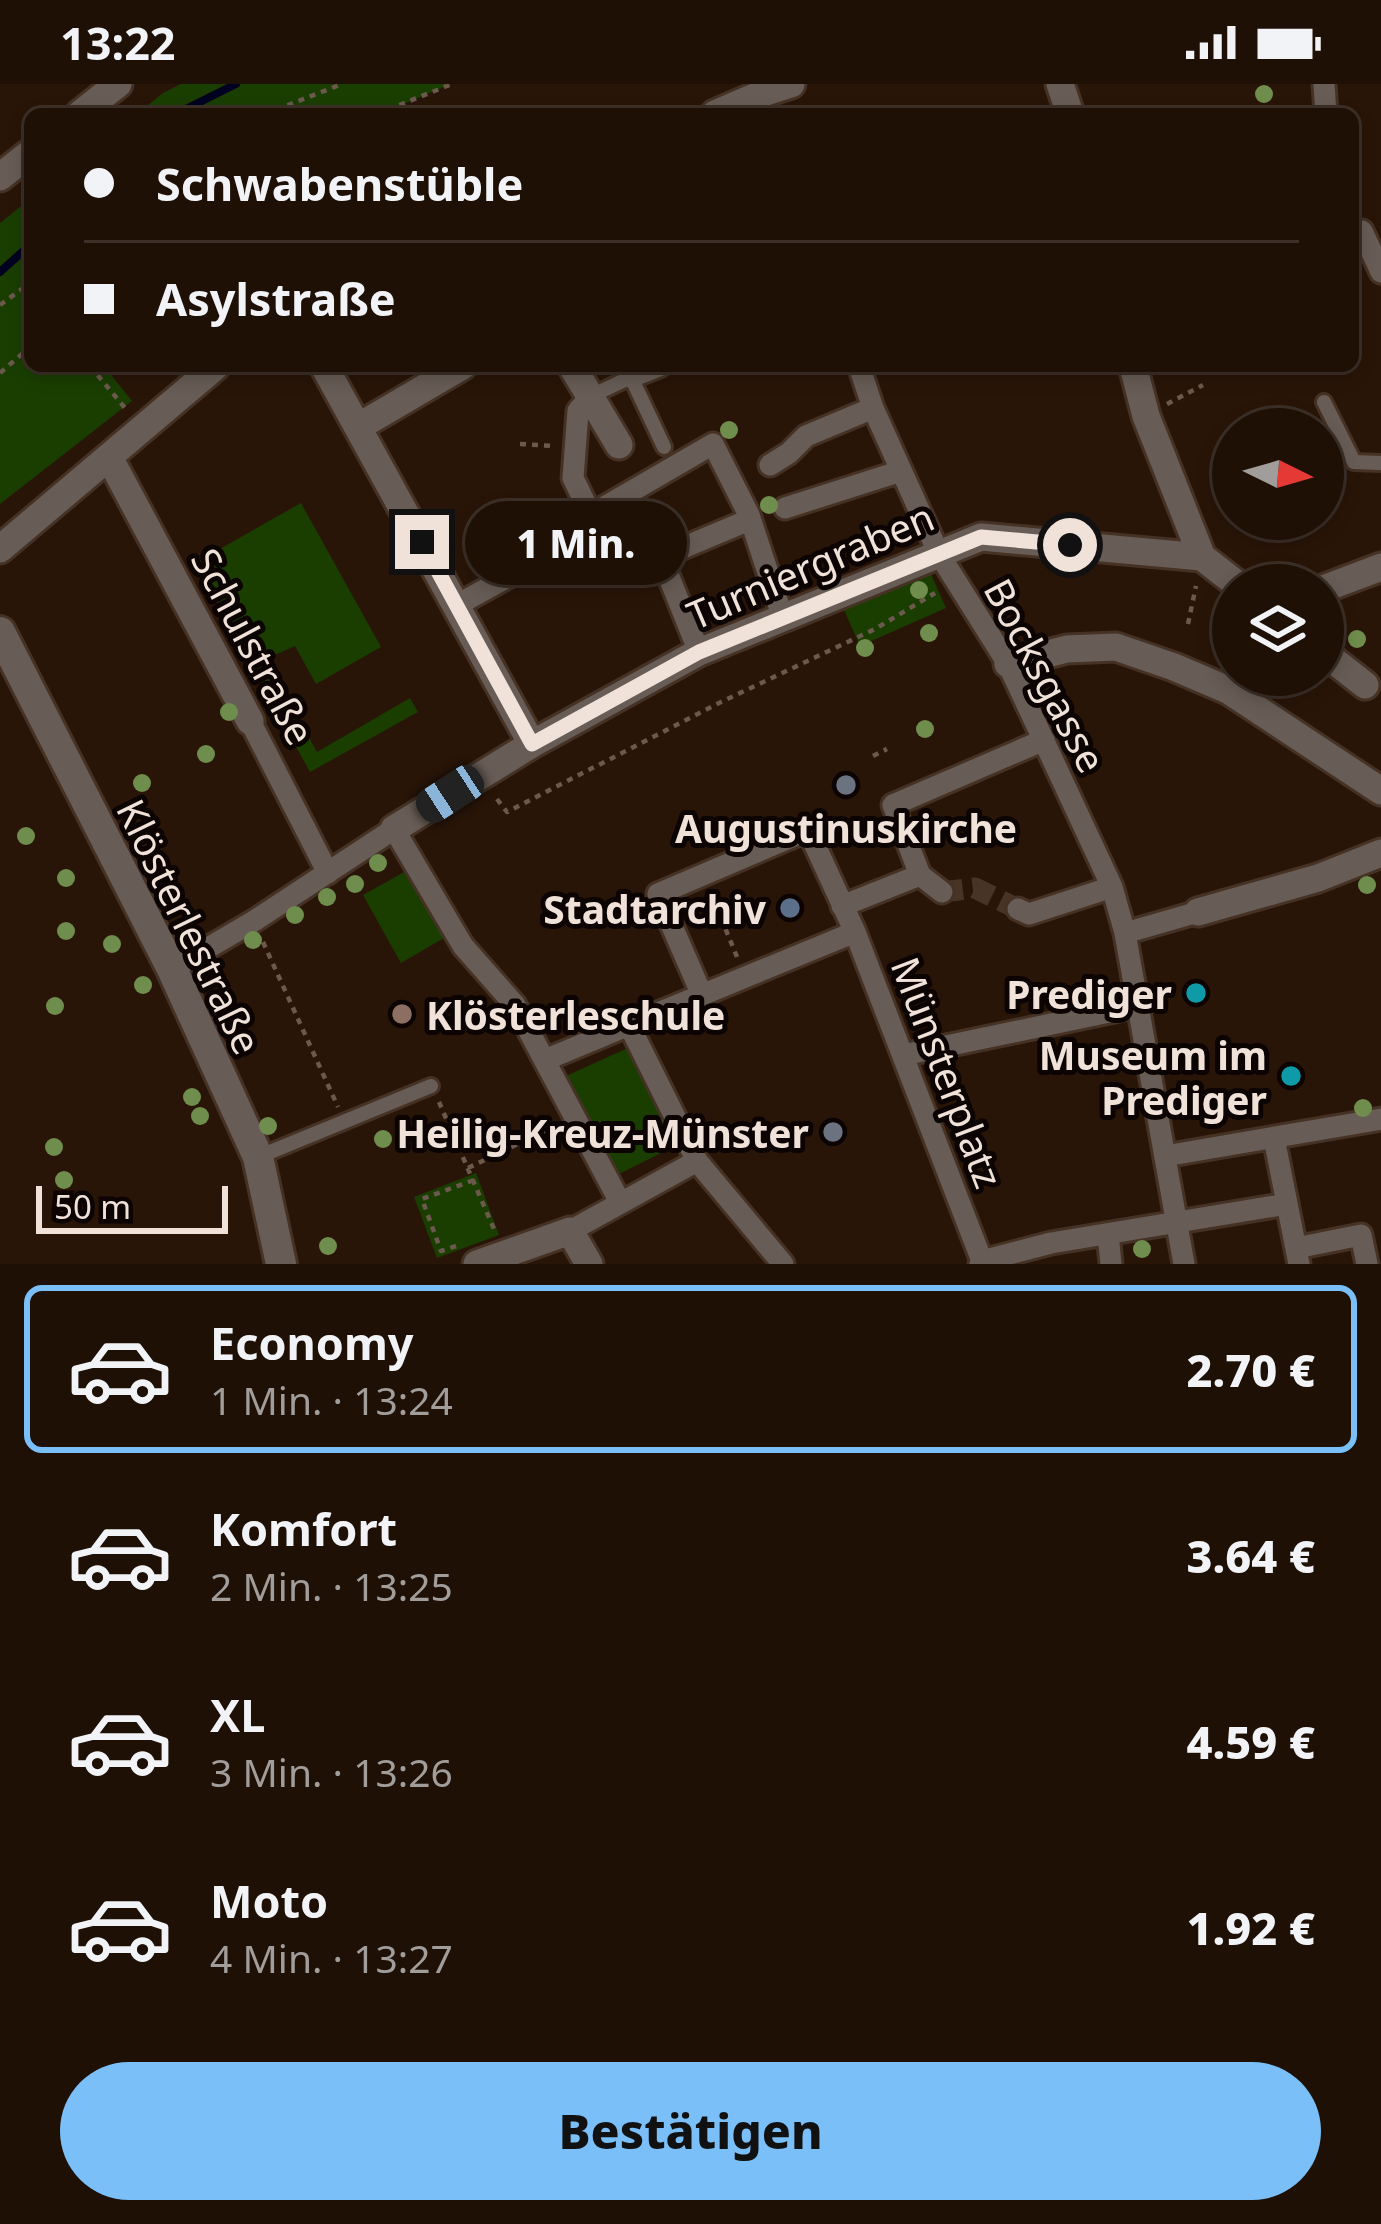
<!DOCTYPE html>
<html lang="de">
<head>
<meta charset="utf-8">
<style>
  :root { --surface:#1f1006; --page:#2c1e14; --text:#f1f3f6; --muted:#a19d9b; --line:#3c3028; --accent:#7abff8 }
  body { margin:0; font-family:"Noto Sans",sans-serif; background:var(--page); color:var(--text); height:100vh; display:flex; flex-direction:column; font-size:45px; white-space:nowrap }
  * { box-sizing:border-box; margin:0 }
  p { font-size:39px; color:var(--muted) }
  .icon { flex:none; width:66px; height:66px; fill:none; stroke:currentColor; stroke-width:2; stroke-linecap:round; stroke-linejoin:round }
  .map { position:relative; height:1180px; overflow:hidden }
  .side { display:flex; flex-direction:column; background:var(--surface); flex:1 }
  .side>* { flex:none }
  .banner { position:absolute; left:24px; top:24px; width:1335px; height:264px; border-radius:18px; box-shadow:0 6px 18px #0003,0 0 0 3px var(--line); display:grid; align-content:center; height:264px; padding:0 60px; background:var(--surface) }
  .needle { width:78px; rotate:95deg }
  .tools { position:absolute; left:1212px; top:324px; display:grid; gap:24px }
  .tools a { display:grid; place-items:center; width:132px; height:132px; border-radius:50%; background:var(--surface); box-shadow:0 6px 18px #0003,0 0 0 3px var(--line); font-size:60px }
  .scale { position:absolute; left:36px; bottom:30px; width:192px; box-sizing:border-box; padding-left:12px; border:6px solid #f0e2d9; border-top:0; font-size:33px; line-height:42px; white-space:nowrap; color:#f0e2d9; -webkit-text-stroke:9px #0b0402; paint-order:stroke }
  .end { position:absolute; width:54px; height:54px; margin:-27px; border:15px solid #f0e2d9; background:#111; box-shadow:0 0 0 6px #111 }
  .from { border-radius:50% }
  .bubble { position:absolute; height:84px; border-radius:42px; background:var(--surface); box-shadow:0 6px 18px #0003,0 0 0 3px var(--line); font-size:39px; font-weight:800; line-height:84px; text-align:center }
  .car { position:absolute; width:36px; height:72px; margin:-36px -18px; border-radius:15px; box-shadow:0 0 9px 3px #0007; background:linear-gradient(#222 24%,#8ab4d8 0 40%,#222 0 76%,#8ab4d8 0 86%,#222 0) }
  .banner b { display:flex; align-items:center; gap:42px; height:114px; font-size:45px }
  .banner b+b { border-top:3px solid var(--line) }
  .banner i { width:30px; height:30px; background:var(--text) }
  ul { padding:21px 0 0; list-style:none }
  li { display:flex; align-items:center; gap:36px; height:168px; margin:0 24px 18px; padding:0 36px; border:6px solid transparent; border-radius:18px }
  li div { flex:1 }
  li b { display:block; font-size:45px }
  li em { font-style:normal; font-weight:800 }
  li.active { border-color:var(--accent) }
  li>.icon { width:108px; height:108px; stroke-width:1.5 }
  .action { display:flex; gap:24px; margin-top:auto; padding:24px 60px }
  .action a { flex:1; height:138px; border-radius:72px; background:var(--accent); color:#111; font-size:48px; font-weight:800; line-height:138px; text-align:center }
  .status { display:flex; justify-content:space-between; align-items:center; height:84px; padding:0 60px; background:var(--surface); direction:ltr }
  .status svg { height:33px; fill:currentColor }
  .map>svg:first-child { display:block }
</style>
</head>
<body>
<div class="status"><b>13:22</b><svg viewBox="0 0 49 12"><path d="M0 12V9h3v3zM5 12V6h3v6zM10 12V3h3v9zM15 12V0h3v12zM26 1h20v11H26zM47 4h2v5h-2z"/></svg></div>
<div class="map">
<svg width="1381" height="1180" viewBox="0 0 1381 1180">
  <rect width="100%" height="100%" fill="#291508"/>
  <path fill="#1a3e00" d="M181 0H451L380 30H137L163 9Z
    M30 115V282H104L132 317 0 420V139Z
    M301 419 381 563 316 600 295 562 263 576 290 627 294 626 317 668 410 614 418 628 310 688 195 479Z
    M930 488 946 524 860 562 844 526Z
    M406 787 444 854 401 879 363 811Z
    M632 962 677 1061 615 1092 566 992Z
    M476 1089 499 1151 437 1174 414 1113Z"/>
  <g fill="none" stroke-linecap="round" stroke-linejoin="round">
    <path stroke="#000020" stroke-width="8" d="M176 30 236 0
      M0 188 30 161"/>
    <path stroke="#473427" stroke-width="21" stroke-dasharray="21 10" stroke-linecap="butt" d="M524 484 551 462
      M942 808 975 804 1018 825"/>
    <defs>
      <path id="service" d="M591 312 631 293 664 363
        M1324 318 1354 378 1381 379
        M258 1073 431 1002"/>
      <path id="pedestrian" d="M1324 0 1326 30
        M1362 147 1381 188
        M859 282 873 324 939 470 1008 580 1112 803 1125 849 1184 1180
        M631 293 659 282
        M591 312 578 327 573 394 591 431
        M770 381 789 369 806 352 873 324
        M785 424 901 387
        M551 462 582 436 713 360 749 431 783 534
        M457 521 524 484
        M699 568 661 473 749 436
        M250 637 328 789
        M920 791 942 808
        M842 822 920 791 893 721 1044 656
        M1018 825 1029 830 1112 803
        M1125 849 1198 828
        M172 885 254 837 394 745 463 862 515 921 620 1118
        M702 911 658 810 808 746 855 848
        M903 971 1138 922
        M545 976 629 941
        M1274 1054 1299 1180
        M1165 1072 1381 1035
        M570 1147 697 1077
        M1108 1150 1111 1180
        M1296 1164 1361 1151 1367 1180
        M982 1177 1051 1159 1287 1120
        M783 1180 697 1077 629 941 855 848 982 1177 980 1180"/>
      <path id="minor" d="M1060 0 1070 30
        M80 30 118 0
        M715 30 766 8 791 0
        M0 93 30 69
        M324 282 532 660
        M572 282 619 361
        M1133 282 1146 332 1202 473 1238 501
        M358 343 462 282
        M109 373 250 637
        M0 465 216 282
        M1323 505 1381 483
        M1323 568 1365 601
        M1008 580 1067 565 1116 563 1174 583 1228 606 1381 707
        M394 745 532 660 699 568 981 453 1202 473
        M1198 828 1318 794 1381 769
        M477 1180 570 1147 589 1180"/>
      <path id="tertiary" d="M0 548 172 885 258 1073 281 1180"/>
    </defs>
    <use href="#service" stroke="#453225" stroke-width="20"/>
    <use href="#pedestrian" stroke="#453225" stroke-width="27"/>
    <use href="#minor" stroke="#453225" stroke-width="33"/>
    <use href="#tertiary" stroke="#453225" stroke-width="36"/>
    <path stroke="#6b594d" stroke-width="4.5" stroke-dasharray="6 6" stroke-linecap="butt" d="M265 30 342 0
      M377 30 452 0
      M0 221 30 199
      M90 282 125 324
      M0 289 30 263
      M1167 320 1203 301
      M520 360 554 362
      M1188 540 1196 502
      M873 672 887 665
      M497 715 507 728 719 619 875 545 935 509
      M712 812 737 873
      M263 858 338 1023
      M439 1018 494 1145
      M468 1084 553 1043
      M456 1162 441 1167 422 1115 474 1096"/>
    <use href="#service" stroke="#685d56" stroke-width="14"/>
    <use href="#pedestrian" stroke="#685d56" stroke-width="21"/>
    <use href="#minor" stroke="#685d56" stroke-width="27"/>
    <use href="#tertiary" stroke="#685d56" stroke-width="30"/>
  </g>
  <g fill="#6f8d4c">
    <circle cx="1264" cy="10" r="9"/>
    <circle cx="729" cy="346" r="9"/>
    <circle cx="769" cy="421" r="9"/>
    <circle cx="919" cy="506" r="9"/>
    <circle cx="929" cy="549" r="9"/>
    <circle cx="1357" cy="555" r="9"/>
    <circle cx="865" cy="564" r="9"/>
    <circle cx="229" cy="628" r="9"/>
    <circle cx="925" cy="645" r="9"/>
    <circle cx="206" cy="670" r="9"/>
    <circle cx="142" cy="699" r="9"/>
    <circle cx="26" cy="752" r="9"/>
    <circle cx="378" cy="779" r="9"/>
    <circle cx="66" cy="794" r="9"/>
    <circle cx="355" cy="800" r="9"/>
    <circle cx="1367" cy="801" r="9"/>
    <circle cx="327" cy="813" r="9"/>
    <circle cx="295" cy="831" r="9"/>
    <circle cx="66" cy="847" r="9"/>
    <circle cx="253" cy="856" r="9"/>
    <circle cx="112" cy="860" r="9"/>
    <circle cx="143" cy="901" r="9"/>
    <circle cx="55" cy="922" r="9"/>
    <circle cx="192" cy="1013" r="9"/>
    <circle cx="1363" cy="1024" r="9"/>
    <circle cx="200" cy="1032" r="9"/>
    <circle cx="268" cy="1042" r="9"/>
    <circle cx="383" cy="1055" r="9"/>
    <circle cx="54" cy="1063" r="9"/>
    <circle cx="64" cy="1096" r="9"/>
    <circle cx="328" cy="1162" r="9"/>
    <circle cx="1142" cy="1165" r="9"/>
  </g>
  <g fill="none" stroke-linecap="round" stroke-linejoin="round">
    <path stroke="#f0e2d9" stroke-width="15" d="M422 458 532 660 699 568 981 453 1070 461"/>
  </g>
  <g fill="#6b7280" stroke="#0b0402" stroke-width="4.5">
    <circle cx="846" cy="701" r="12"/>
    <circle cx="833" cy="1048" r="12"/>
  </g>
  <circle fill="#5c6f8a" stroke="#0b0402" stroke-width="4.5" cx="790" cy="824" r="12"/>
  <g fill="#0f9aa8" stroke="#0b0402" stroke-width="4.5">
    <circle cx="1196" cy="909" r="12"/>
    <circle cx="1291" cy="992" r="12"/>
  </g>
  <circle fill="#8d6e63" stroke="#0b0402" stroke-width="4.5" cx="402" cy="930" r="12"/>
  <g text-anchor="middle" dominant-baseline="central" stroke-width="10" stroke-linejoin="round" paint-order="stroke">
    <g font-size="39" fill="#f0e2d9" stroke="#0b0402">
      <text transform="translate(810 481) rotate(-23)">Turniergraben</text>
      <text transform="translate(254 562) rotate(62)">Schulstraße</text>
      <text transform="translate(1046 591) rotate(62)">Bocksgasse</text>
      <text transform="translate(190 842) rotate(64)">Klösterlestraße</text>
      <text transform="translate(948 988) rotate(69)">Münsterplatz</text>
    </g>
    <g font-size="39" font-weight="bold" fill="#f0e2d9" stroke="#0b0402" text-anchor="end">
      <text x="846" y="743" text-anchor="middle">Augustinuskirche</text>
      <text x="766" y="824">Stadtarchiv</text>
      <text x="1172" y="909">Prediger</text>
      <text x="426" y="930" text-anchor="start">Klösterleschule</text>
      <text x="1267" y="970">Museum im<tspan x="1267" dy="45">Prediger</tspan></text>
      <text x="809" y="1048">Heilig-Kreuz-Münster</text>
    </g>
  </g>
</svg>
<div class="tools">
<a><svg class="needle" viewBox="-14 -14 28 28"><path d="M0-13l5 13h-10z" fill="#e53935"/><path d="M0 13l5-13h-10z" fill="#a19d9b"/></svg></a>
<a><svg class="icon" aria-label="layers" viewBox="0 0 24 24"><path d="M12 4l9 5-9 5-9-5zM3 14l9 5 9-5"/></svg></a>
</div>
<div class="scale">50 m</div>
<i class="end from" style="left:1070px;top:461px"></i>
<i class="end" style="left:422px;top:458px"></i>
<div class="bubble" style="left:465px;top:417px;width:222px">1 Min.</div>
<i class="car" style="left:450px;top:710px;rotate:237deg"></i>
<div class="banner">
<b><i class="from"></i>Schwabenstüble</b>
<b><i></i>Asylstraße</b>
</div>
</div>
<section class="side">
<ul>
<li class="active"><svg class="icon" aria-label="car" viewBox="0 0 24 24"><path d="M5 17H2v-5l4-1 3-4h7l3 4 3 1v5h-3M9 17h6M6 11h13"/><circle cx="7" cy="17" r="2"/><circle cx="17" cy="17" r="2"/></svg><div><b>Economy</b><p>1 Min. · 13:24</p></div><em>2.70 €</em></li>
<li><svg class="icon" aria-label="car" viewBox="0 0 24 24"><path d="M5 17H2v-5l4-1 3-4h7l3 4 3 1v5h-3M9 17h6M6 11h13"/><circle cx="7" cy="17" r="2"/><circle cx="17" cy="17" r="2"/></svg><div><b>Komfort</b><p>2 Min. · 13:25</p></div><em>3.64 €</em></li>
<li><svg class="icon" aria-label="car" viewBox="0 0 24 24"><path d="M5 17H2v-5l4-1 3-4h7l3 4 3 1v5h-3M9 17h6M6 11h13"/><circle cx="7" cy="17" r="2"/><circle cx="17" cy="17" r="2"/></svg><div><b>XL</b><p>3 Min. · 13:26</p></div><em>4.59 €</em></li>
<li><svg class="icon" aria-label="car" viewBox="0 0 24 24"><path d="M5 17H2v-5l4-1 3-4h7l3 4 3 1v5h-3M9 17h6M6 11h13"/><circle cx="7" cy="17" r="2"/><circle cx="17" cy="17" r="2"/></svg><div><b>Moto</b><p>4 Min. · 13:27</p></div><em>1.92 €</em></li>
</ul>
<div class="action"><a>Bestätigen</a></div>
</section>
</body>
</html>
